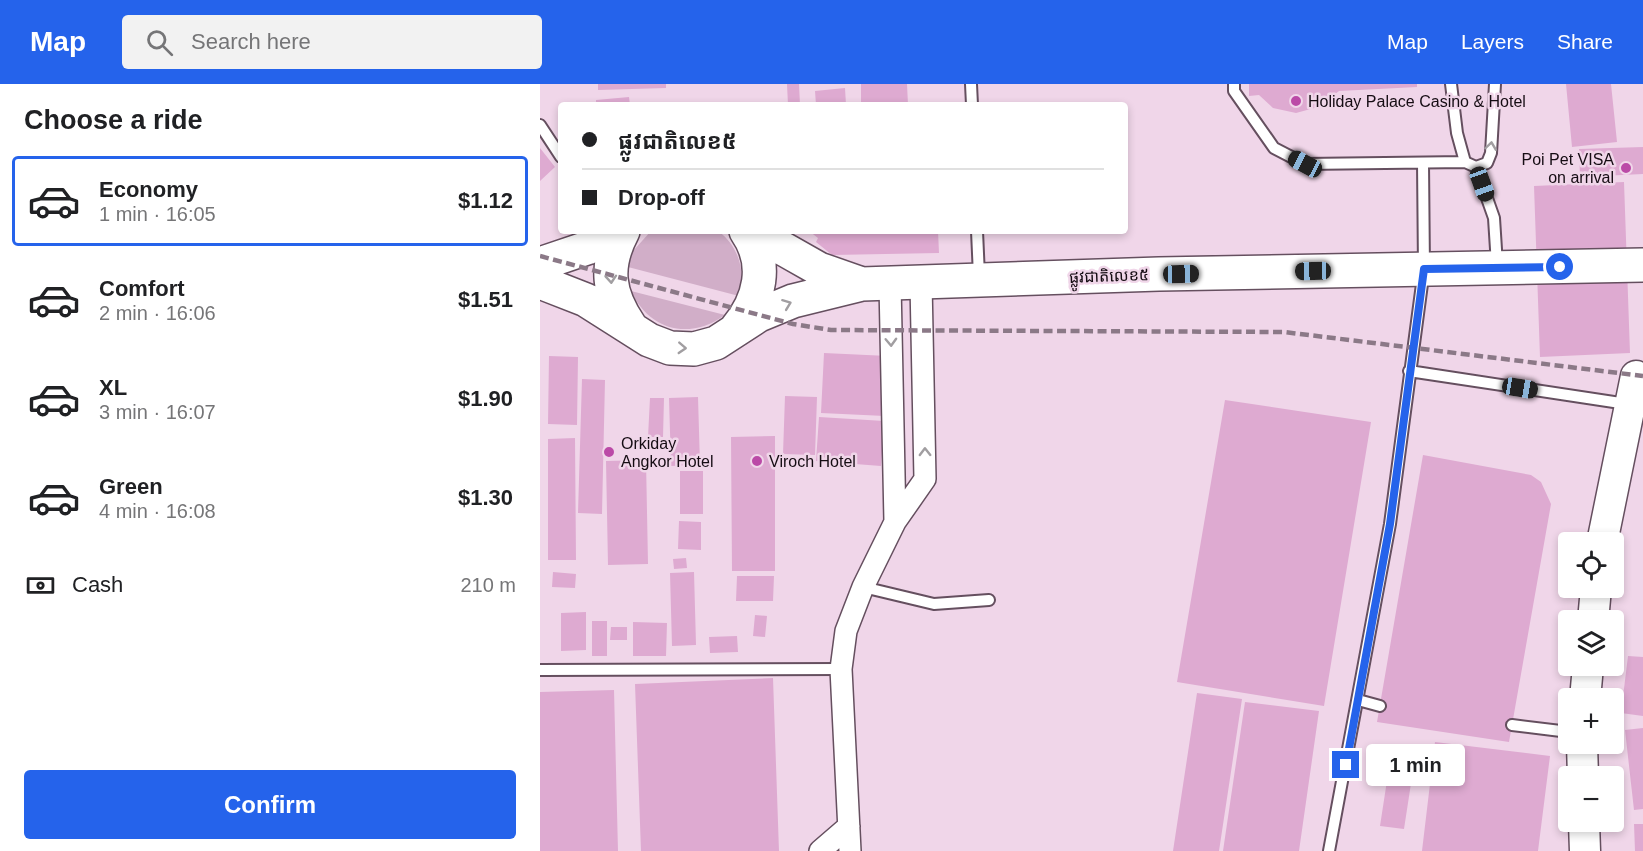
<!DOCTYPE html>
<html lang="en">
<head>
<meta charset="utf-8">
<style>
  :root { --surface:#fff; --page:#f2f2f2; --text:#202124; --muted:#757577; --line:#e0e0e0; --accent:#2563eb }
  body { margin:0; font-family:Helvetica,"Noto Sans Khmer",sans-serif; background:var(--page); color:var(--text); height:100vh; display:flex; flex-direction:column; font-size:22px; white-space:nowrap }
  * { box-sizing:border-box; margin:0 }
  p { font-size:20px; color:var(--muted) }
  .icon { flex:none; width:33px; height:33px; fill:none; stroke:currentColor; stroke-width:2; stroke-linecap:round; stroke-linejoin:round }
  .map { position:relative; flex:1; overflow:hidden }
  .drawer { display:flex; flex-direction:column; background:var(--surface); width:540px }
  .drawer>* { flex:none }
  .hud { position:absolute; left:18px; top:18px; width:570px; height:132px; border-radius:6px; box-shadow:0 3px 9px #0003; display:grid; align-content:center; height:132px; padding:0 24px; background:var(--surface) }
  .controls { position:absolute; left:1018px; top:448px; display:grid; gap:12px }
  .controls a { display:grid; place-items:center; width:66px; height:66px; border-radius:6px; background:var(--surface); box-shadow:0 3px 9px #0003; font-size:30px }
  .end { position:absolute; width:27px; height:27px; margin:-14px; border:8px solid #2563eb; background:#fff; box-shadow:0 0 0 3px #fff }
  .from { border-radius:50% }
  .bubble { position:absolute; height:42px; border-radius:6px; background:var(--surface); box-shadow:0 3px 9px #0003; font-size:20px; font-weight:600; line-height:42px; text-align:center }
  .car { position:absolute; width:18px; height:36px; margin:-18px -9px; border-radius:8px; box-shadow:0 0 4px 2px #0007; background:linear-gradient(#222 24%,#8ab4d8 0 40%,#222 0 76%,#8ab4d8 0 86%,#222 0) }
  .hud b { display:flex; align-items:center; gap:21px; height:57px; font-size:22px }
  .hud b+b { border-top:2px solid var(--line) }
  .hud i { width:15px; height:15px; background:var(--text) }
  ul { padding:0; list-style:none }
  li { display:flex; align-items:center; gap:18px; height:90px; margin:0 12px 9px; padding:0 12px; border:3px solid transparent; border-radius:6px }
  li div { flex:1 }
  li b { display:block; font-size:22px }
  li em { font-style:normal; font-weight:600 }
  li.on { border-color:var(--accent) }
  li>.icon { width:54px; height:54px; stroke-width:1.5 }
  h2 { padding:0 24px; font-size:27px; line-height:72px }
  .pay { display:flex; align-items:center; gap:15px; height:66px; padding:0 24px; font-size:22px }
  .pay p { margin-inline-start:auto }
  .button { display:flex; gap:12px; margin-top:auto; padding:12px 24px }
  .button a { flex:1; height:69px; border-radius:6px; background:var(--accent); color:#fff; font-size:24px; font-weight:600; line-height:69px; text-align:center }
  header { display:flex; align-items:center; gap:36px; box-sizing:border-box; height:84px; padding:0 30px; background:var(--accent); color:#fff }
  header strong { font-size:28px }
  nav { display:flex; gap:33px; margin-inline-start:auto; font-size:21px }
  .search { width:420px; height:54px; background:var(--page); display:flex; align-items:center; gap:15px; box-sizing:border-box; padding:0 21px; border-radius:6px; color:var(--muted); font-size:22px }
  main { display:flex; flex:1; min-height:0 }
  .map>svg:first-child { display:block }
</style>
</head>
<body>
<header>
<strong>Map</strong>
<div class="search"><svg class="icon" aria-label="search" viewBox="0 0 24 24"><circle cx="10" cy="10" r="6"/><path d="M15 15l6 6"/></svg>Search here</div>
<nav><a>Map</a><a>Layers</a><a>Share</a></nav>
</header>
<main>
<section class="drawer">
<h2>Choose a ride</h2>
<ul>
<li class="on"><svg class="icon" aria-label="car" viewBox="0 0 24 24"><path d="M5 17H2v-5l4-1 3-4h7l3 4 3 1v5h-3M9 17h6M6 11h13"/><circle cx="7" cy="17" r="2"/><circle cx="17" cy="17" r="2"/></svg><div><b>Economy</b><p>1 min · 16:05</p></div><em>$1.12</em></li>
<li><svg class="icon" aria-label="car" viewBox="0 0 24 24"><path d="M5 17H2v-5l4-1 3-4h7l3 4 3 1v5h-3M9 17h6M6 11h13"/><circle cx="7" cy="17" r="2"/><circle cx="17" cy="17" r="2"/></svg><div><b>Comfort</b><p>2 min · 16:06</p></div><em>$1.51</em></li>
<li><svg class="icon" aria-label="car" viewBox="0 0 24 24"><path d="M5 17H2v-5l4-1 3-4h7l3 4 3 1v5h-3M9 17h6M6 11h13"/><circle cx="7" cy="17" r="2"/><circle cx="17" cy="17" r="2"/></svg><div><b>XL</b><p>3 min · 16:07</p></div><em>$1.90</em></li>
<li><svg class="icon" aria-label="car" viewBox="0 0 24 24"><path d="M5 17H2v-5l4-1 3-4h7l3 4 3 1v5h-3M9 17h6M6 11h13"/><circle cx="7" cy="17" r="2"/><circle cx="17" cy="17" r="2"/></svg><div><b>Green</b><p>4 min · 16:08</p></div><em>$1.30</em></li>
</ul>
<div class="pay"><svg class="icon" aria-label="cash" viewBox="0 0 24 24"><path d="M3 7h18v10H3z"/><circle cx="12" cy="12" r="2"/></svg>Cash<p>210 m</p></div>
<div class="button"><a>Confirm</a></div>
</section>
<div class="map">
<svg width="1103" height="767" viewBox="0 0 1103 767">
  <rect width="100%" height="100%" fill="#f0d6e9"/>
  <path fill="#d1aec8" d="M111 147H178C199 162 206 188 199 212L88 183 93 167Z
    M91 207 185 231C149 257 109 246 91 207Z"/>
  <path fill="#deaad1" d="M58 0H126V4L58 6Z
    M247 0H259L260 21H248Z
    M321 0H367L368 21H321Z
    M709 0H877V3L799 7 778 23 756 29 733 24 719 11 709 12Z
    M1026 0H1071L1077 58 1032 63Z
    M305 4 306 21H276L275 7Z
    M89 13 90 21H56V16Z
    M1103 63V90L1040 93 1039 65Z
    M0 64 15 83 0 97Z
    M1084 98 1090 269 1000 273 994 102Z
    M269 147H398L399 169 292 171 276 158 278 154Z
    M284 269 348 272 345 332 281 329Z
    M9 272 38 273 37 341 8 340Z
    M42 295 65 296 62 430 38 429Z
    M245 312 277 313 275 371 243 370Z
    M158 313 160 381 131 382 129 314Z
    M110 314H124L123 353H108Z
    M685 316 831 338 784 622 637 598Z
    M279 333 344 337 341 382 276 377Z
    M235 352V487H192L191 353Z
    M35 354 36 476H8V355Z
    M883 371 991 391 1001 398 1011 420 969 658 837 638Z
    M106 376 108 480 68 481 66 377Z
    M140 387H163V430H140Z
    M139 437 161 438V466L138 465Z
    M146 474 147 484 134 485 133 475Z
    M13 488 36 490 35 504 12 503Z
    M154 488 156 561 132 562 130 489Z
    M197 492H234L233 517H196Z
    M46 528V566L21 567V529Z
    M215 531 227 532 225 553 213 552Z
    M52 537H67V572H52Z
    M93 538 127 539 126 572H93Z
    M71 543H87V556H70Z
    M197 552 198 568 170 569 169 553Z
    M1088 572 1103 573V632L1081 629Z
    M233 594 239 767H101L95 600Z
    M74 606 78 767H0V608Z
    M657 609 702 615 679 767H633Z
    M705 618 779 627 759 767H683Z
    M1103 644V725L1094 726 1085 646Z
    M895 658 1010 672 998 767H882Z
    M852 664 876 667 864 745 840 742Z
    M1094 740H1103V767H1095Z"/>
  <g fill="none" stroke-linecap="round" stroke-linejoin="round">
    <defs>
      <path id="lane" d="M431 0 432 21
        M694 0V7L734 64 765 80 925 78
        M911 0 917 49 925 78 936 83 947 79 951 69 955 0
        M0 41 21 73
        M936 83 954 134 957 181
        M437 147 439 192
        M869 287 1087 320
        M323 503 394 520 449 516
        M0 586 301 585
        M818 616 840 622
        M972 641 1029 648
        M789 767 850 440 884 185 883 79"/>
      <path id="street" d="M350 200 355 438
        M280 767 309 742
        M310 767 301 585 306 547 323 503 355 438 385 395 381 199"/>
      <path id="secondary" d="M1062 459 1096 292
        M1053 537 1056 504
        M1045 615 1048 582
        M1042 660 1043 693
        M1044 738 1045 767"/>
      <path id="highway" d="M83 147C64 183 68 209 90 242
        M212 147 279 185 322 200
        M0 180 47 164 78 147
        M0 198 46 216 109 256 130 264 154 265 176 259 219 231 253 217 322 200 619 190 1103 181
        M196 245C220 216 229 180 206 147"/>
    </defs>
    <use href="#lane" stroke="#654f5f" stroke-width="14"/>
    <use href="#street" stroke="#654f5f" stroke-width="24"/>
    <use href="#secondary" stroke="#654f5f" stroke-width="33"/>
    <use href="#highway" stroke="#654f5f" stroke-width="36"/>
    <use href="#lane" stroke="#fff" stroke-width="10"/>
    <use href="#street" stroke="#fff" stroke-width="21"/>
    <use href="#secondary" stroke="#fff" stroke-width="30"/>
    <use href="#highway" stroke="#fff" stroke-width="33"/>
    <path stroke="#8b7987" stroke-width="4.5" stroke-dasharray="9 4.5" stroke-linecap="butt" d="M0 172 253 240 291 246 744 248 1103 292"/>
  </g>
  <defs><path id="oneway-chevron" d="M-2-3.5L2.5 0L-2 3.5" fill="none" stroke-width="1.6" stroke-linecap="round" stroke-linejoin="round" transform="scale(1.5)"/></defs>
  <g stroke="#a19ea1">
    <use href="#oneway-chevron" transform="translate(951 62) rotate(-82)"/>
    <use href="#oneway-chevron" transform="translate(71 195) rotate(86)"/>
    <use href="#oneway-chevron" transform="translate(247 220) rotate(-21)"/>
    <use href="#oneway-chevron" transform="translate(351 258) rotate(88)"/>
    <use href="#oneway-chevron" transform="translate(142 264) rotate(3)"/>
    <use href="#oneway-chevron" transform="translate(385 368) rotate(-91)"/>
  </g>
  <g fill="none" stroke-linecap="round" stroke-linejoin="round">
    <path stroke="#2563eb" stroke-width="8" d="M806 681 850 440 884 185 1020 183"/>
  </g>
  <g fill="#bb4aa7" stroke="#f0d6e9" stroke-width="2">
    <circle cx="756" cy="17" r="6"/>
    <circle cx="1086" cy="84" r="6"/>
    <circle cx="69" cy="368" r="6"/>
    <circle cx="217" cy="377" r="6"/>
  </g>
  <g text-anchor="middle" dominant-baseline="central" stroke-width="5" stroke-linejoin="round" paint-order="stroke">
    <g font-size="16" fill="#150c13" stroke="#f0d6e9" text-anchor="start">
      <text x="768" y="17">Holiday Palace Casino &amp; Hotel</text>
      <text x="1074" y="75" text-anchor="end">Poi Pet VISA<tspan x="1074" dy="18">on arrival</tspan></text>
      <text x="81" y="359">Orkiday<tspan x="81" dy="18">Angkor Hotel</tspan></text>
      <text x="229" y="377">Viroch Hotel</text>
    </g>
    <g font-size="16" fill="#150c13" stroke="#f0d6e9">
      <text transform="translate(569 192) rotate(-2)">ផ្លូវជាតិលេខ៥</text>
    </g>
  </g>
</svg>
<div class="controls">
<a><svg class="icon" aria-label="locate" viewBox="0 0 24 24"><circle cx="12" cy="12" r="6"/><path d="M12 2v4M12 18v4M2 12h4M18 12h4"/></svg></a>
<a><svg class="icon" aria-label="layers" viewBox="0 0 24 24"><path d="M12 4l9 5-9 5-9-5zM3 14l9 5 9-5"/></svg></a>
<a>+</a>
<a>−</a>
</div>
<i class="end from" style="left:1020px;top:183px"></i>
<i class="end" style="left:806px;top:681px"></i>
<div class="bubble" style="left:826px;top:660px;width:99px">1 min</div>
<i class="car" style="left:765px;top:80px;rotate:298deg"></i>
<i class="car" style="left:942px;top:100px;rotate:160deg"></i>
<i class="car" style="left:773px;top:187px;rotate:269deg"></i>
<i class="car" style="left:641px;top:190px;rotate:89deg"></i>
<i class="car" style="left:980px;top:304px;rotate:99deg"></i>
<div class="hud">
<b><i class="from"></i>ផ្លូវជាតិលេខ៥</b>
<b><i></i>Drop-off</b>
</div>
</div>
</main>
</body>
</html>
